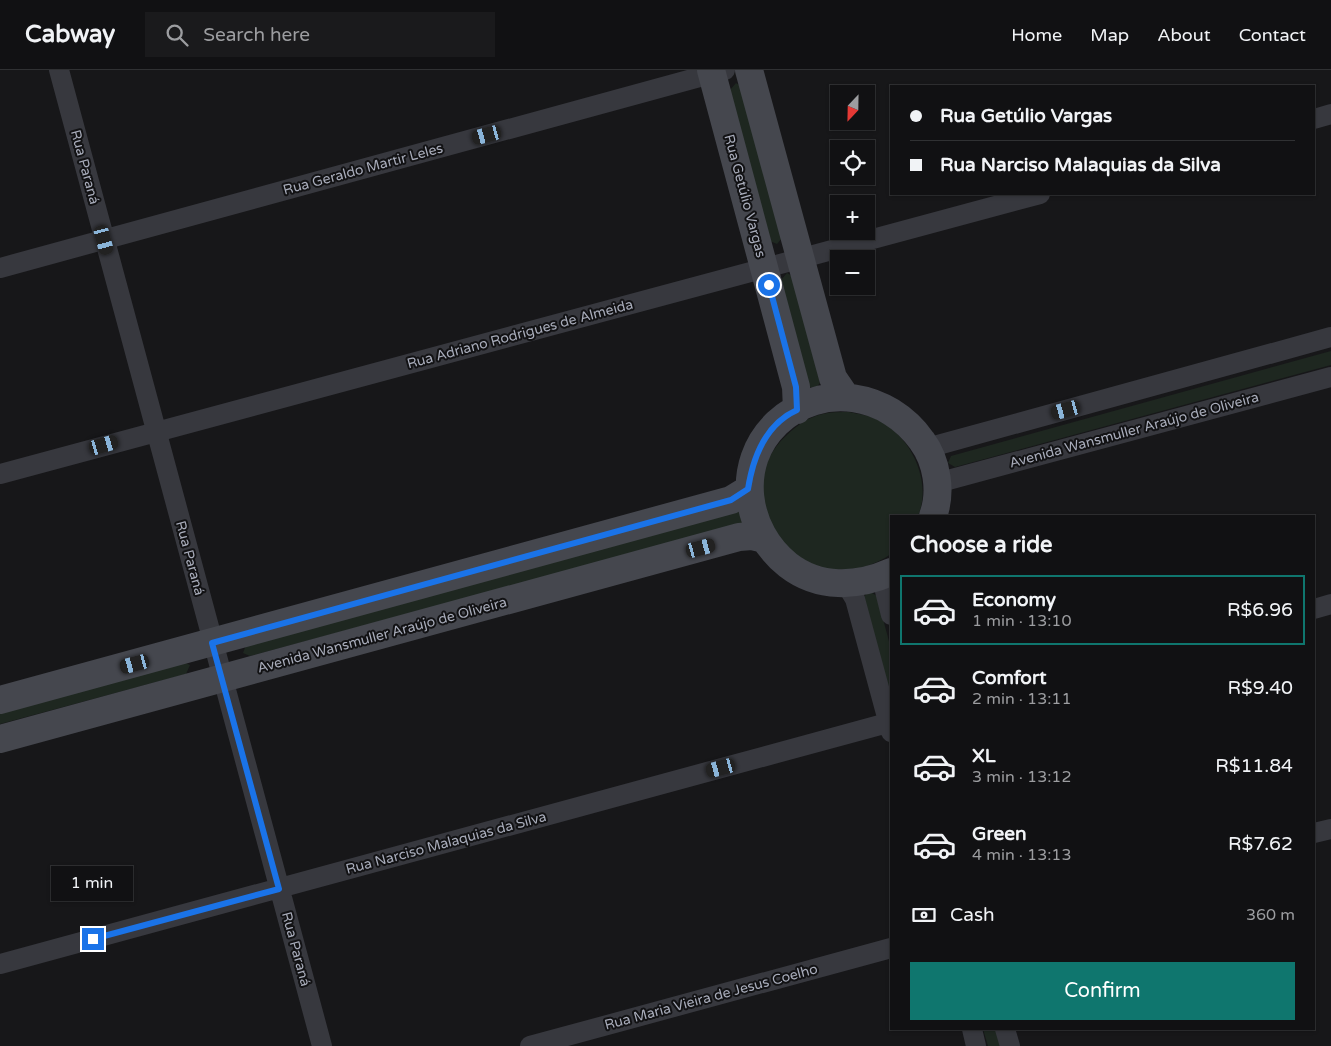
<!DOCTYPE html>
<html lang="en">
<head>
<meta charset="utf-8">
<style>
  :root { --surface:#111113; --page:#1a1a1c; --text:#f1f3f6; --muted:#9c9da0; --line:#303133; --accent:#0f766e }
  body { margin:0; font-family:"Varela Round",sans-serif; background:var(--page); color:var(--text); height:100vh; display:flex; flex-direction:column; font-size:19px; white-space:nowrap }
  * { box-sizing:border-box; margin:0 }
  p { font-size:16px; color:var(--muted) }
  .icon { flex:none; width:28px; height:28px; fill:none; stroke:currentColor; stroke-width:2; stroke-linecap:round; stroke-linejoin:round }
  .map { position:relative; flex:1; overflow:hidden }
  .sheet { position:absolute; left:890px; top:445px; width:425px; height:515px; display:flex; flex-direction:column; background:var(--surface); border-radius:0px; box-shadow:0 1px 4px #0004,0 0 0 1px var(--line) }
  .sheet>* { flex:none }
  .guide { position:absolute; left:890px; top:15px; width:425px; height:110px; border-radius:0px; box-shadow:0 1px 4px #0004,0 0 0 1px var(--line); display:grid; align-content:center; height:110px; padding:0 20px; background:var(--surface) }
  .needle { width:32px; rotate:202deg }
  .controls { position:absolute; left:830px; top:15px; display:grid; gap:10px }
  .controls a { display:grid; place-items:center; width:45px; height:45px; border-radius:0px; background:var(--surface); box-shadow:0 1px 4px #0004,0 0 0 1px var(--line); font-size:25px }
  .end { position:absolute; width:22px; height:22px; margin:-11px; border:6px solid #1a73e8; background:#fff; box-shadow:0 0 0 2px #fff }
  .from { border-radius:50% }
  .bubble { position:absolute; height:35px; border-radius:0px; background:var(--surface); box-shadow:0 1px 4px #0004,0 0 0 1px var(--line); font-size:16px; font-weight:600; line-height:35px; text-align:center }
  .car { position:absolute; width:15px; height:30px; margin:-15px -8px; border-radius:6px; box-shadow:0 0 4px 1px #0007; background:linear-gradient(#222 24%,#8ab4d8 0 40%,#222 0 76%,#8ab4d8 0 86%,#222 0) }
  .guide b { display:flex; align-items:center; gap:18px; height:48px; font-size:19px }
  .guide b+b { border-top:1px solid var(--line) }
  .guide i { width:12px; height:12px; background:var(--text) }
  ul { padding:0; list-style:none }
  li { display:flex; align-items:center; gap:15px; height:70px; margin:0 10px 8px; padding:0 10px; border:2px solid transparent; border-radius:0px }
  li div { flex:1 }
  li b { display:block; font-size:19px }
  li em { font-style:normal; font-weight:600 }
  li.active { border-color:var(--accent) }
  li>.icon { width:45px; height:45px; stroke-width:1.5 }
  h2 { padding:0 20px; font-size:22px; line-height:60px }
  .pay { display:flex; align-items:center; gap:12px; height:55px; padding:0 20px; font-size:19px }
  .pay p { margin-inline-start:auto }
  .button { display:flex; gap:10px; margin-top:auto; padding:10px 20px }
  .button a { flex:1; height:58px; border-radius:0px; background:var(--accent); color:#fff; font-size:20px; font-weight:600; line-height:58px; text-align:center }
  header { display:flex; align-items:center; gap:30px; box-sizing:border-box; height:70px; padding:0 25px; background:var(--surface); border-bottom:1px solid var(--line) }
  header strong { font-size:24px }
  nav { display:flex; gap:28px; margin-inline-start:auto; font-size:18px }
  .search { width:350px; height:45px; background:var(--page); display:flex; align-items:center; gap:12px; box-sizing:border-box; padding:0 18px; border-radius:0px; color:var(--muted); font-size:19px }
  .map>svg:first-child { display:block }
</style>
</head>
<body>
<header>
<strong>Cabway</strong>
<div class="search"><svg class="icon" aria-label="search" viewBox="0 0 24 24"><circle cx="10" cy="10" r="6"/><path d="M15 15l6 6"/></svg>Search here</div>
<nav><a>Home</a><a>Map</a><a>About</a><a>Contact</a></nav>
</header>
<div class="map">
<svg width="1331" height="976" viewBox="0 0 1331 976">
  <rect width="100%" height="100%" fill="#171719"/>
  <path fill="#1e2720" d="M736 13 744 18 782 168 777 174 770 171 730 20Z
    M787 203 795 208 820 313 815 319 808 316 781 210Z
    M1331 281V295L955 397 948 393 951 386Z
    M849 342C858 344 868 345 876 349 910 364 933 411 918 446H891V484C804 543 718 426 787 365 797 355 809 347 823 344 831 342 841 342 849 342Z
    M738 440 746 445 742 454 250 586 243 583 246 575Z
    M869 521 877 526 891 579V626L863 528Z
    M181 591 190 595 186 604 0 654V641Z
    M983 959H996L1001 976H988Z"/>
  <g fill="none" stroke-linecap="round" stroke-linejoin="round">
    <path stroke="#37383e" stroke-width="20" d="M59 0 322 976
      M1314 49 1331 44
      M0 198 725 0
      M927 378 1331 267
      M0 404 1040 124
      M937 413 1331 307
      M891 502 885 521 891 545
      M846 514 855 529 891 662
      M1314 539 1331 534
      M1314 763 1331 759
      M0 894 891 652
      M972 959 976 976
      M1005 959 1010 976
      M530 976 891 878"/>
    <path stroke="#45474e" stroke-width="28" d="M711 0 796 317 797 340
      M749 0 833 308 846 327
      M891 502C857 517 819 519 788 495 745 461 734 394 777 353 822 311 888 323 922 371 937 391 942 422 933 446
      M0 630 731 430 749 419
      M0 669 739 467 752 466 765 469"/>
  </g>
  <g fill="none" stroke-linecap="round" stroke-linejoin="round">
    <path stroke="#1a73e8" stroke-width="6" d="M93 869 279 819 212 573 731 430 748 419C753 387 766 354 797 340L796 317 769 215"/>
  </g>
  <g text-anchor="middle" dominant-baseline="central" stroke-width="4" stroke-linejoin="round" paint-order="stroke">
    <g font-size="14" fill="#a8acba" stroke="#121214">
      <text transform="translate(85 97) rotate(75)">Rua Paraná</text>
      <text transform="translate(363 99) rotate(-15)">Rua Geraldo Martir Leles</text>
      <text transform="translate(745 126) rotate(75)">Rua Getúlio Vargas</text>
      <text transform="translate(520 264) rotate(-15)">Rua Adriano Rodrigues de Almeida</text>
      <text transform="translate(1134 360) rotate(-15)">Avenida Wansmuller Araújo de Oliveira</text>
      <text transform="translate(190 488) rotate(75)">Rua Paraná</text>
      <text transform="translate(382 565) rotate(-15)">Avenida Wansmuller Araújo de Oliveira</text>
      <text transform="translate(446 773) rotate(-15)">Rua Narciso Malaquias da Silva</text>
      <text transform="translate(296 879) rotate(75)">Rua Paraná</text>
      <text transform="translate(711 927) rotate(-15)">Rua Maria Vieira de Jesus Coelho</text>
    </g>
  </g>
</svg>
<div class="controls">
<a><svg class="needle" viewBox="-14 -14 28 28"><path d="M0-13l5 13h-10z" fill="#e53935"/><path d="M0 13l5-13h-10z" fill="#9c9da0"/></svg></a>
<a><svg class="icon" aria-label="locate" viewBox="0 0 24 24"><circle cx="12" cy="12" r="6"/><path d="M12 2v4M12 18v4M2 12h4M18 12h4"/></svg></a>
<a>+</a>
<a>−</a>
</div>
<i class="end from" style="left:769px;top:215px"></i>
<i class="end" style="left:93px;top:869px"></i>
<div class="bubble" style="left:51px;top:796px;width:82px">1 min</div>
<i class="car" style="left:487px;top:65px;rotate:255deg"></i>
<i class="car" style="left:104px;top:170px;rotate:165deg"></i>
<i class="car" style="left:1066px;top:340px;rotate:255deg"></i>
<i class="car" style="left:104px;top:375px;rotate:74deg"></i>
<i class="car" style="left:701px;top:478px;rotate:75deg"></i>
<i class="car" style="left:135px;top:594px;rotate:255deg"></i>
<i class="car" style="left:721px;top:698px;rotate:255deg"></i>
<div class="guide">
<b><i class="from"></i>Rua Getúlio Vargas</b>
<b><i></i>Rua Narciso Malaquias da Silva</b>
</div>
<section class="sheet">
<h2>Choose a ride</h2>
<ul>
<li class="active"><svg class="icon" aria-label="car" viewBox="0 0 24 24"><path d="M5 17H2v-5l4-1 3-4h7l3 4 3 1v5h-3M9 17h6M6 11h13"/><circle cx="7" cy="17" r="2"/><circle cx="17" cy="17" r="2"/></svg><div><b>Economy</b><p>1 min · 13:10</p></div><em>R$6.96</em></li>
<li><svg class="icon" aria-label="car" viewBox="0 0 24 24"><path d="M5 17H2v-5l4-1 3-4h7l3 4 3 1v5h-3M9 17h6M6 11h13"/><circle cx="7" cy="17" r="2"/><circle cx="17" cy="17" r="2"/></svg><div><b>Comfort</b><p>2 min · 13:11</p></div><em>R$9.40</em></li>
<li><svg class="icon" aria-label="car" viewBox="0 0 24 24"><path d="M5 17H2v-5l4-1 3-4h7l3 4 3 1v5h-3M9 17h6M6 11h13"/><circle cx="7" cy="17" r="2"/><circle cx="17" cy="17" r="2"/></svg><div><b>XL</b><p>3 min · 13:12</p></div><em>R$11.84</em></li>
<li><svg class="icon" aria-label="car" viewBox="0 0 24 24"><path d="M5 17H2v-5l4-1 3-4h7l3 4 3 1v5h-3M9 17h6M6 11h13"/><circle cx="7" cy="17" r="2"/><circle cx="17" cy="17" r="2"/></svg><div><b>Green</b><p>4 min · 13:13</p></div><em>R$7.62</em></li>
</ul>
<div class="pay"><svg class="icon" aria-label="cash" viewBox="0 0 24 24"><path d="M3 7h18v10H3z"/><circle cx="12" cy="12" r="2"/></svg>Cash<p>360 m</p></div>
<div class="button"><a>Confirm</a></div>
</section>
</div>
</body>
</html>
